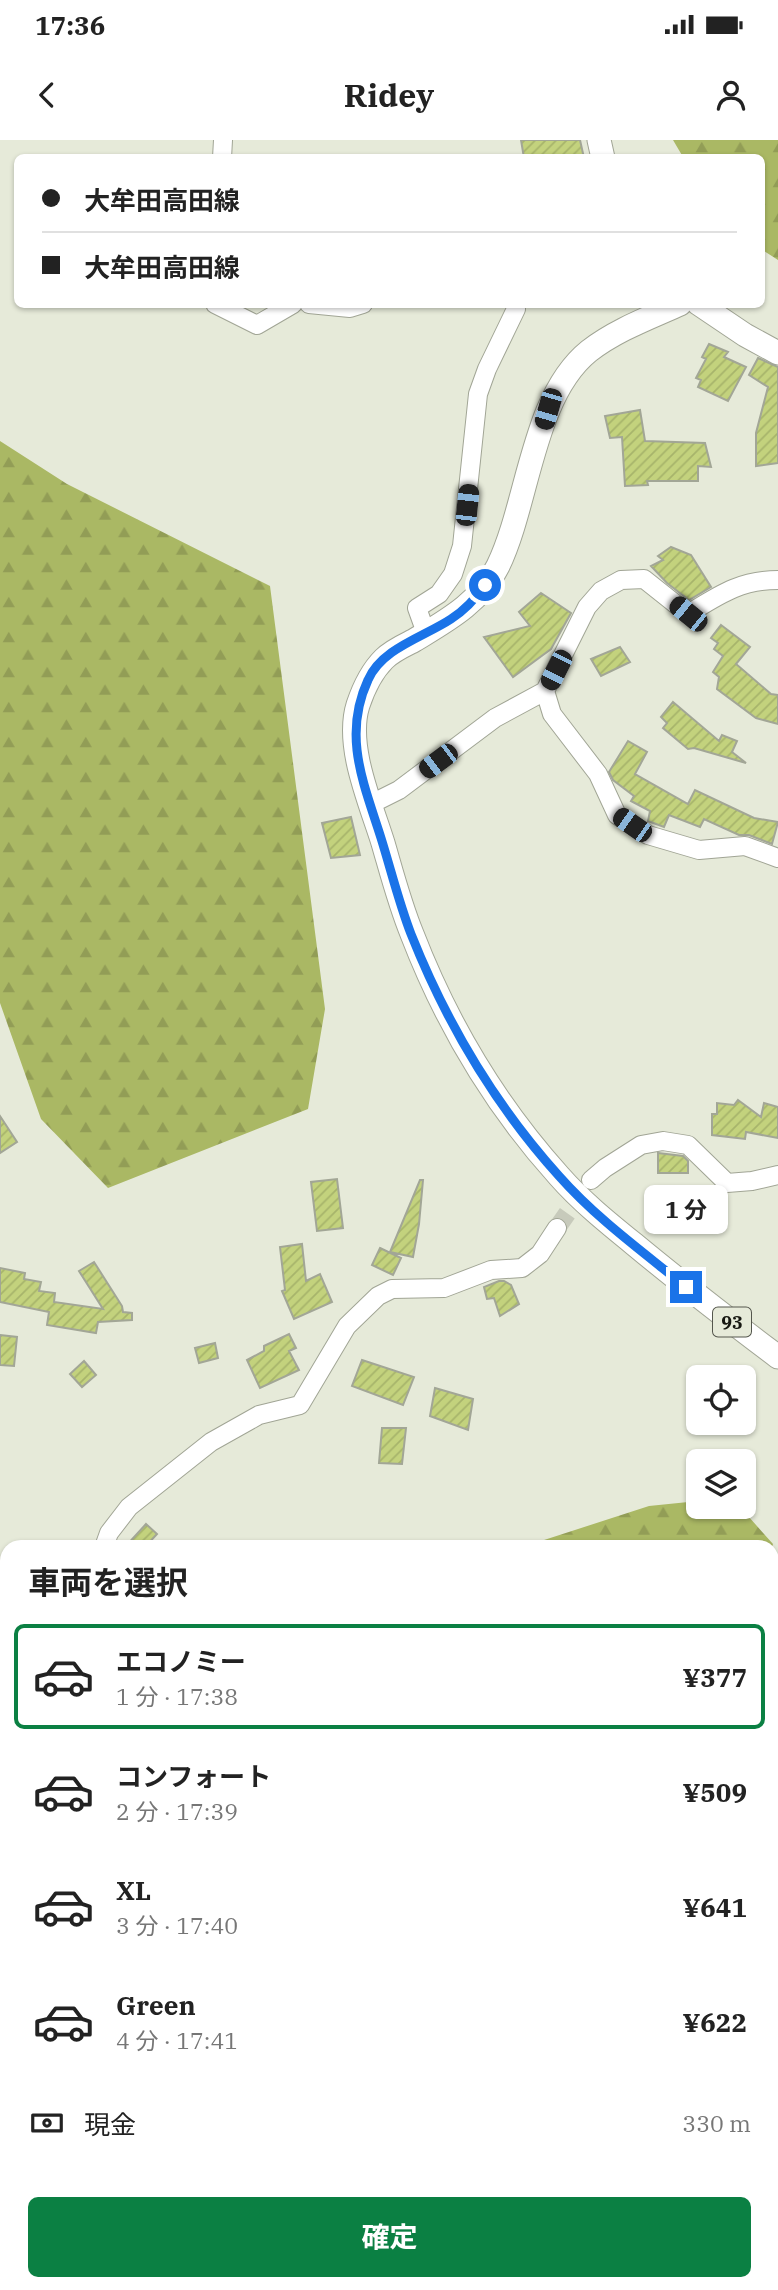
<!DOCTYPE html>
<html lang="ja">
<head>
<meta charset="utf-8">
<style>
  :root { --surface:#fff; --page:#f2f2f2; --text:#222; --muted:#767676; --line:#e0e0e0; --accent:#0b8043 }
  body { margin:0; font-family:"IBM Plex Serif","Noto Sans JP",serif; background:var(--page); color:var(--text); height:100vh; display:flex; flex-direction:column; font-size:26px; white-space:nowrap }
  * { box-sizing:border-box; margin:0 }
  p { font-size:23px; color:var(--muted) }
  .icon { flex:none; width:38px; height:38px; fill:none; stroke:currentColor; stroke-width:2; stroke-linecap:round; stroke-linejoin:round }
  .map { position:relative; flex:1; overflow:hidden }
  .drawer { position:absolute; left:0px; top:1400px; width:779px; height:751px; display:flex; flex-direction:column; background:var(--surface); border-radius:21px 21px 0 0; box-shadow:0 2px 5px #0004 }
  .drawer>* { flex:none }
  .guide { position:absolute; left:14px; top:14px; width:751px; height:154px; border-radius:10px; box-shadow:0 2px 5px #0004; display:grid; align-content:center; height:154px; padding:0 28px; background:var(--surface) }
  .fabs { position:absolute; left:686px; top:1225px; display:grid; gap:14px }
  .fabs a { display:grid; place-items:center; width:70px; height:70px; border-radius:10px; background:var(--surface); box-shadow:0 2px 5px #0004; font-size:35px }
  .end { position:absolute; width:32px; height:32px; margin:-16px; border:9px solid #1a73e8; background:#fff; box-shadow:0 0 0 4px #fff }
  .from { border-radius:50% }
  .bubble { position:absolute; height:49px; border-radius:10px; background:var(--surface); box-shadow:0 2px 5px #0004; font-size:23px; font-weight:700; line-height:49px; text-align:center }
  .car { position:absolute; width:21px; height:42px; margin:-21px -10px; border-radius:9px; box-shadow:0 0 5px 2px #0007; background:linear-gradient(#222 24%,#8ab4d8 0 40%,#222 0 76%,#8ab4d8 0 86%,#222 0) }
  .guide b { display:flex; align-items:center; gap:24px; height:66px; font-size:26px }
  .guide b+b { border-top:2px solid var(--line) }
  .guide i { width:18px; height:18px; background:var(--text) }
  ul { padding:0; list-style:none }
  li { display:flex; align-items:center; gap:21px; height:105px; margin:0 14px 10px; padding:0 14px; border:4px solid transparent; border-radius:10px }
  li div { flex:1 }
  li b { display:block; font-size:26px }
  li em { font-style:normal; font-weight:700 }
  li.current { border-color:var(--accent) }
  li>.icon { width:63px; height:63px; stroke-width:1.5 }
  h2 { padding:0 28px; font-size:32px; line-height:84px }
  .pay { display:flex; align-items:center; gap:18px; height:77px; padding:0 28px; font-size:26px }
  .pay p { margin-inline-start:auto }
  .cta { display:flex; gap:14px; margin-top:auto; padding:14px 28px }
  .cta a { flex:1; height:80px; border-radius:10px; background:var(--accent); color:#fff; font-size:28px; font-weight:700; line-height:80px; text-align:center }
  .status { display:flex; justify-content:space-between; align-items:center; height:49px; padding:0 35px; background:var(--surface); direction:ltr }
  .status svg { height:19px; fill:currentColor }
  header { display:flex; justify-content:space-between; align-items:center; height:91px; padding:0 28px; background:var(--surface); font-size:32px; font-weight:700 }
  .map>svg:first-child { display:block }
</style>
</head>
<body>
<div class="status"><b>17:36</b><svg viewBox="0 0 49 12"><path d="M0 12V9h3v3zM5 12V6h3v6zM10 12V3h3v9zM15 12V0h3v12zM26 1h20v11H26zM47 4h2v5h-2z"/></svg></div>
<header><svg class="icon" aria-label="back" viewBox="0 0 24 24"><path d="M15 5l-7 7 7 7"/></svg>Ridey<svg class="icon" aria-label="person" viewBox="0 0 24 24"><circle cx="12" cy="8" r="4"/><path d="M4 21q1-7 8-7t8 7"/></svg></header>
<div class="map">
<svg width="778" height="2150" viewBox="0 0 778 2150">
  <defs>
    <pattern id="forest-firs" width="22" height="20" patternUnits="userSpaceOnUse" patternTransform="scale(1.75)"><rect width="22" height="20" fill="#aab864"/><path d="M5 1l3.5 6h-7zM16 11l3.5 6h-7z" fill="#929d56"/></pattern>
    <pattern id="building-hatch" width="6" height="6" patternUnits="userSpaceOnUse" patternTransform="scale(1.75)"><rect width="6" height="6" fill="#c3d27d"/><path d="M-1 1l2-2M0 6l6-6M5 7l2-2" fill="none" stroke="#a7b46b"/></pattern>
  </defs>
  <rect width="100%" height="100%" fill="#e6ead9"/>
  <path fill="url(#forest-firs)" d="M673 0H778V120L761 109V18L683 17Z
    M0 301 67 344 270 446 325 869 308 969 108 1048 41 979 0 863Z
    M698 1361V1367H740L773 1404 772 1407H537L541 1401 649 1366Z"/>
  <path fill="url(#building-hatch)" stroke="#a2a696" stroke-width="2" d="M521 0H580L584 18H524Z
    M709 204 728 212 724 217 746 227 728 261 698 247 701 240 696 238 706 219 702 217Z
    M758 218 778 227V323L756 326V293L768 247 749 235Z
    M640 270 645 301 705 303 711 327 698 326V341H647L648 345 625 346 622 297 610 298 605 276Z
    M671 407 691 415 711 447 689 460 667 443 651 426 663 420 658 416Z
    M541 453 571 473 551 509 513 537 484 497 530 486 519 472Z
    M721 485 750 507 736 524 771 554 778 555V584L756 578 717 549 719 537 713 532 723 516 714 509 718 503 711 498Z
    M620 507 630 522 601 536 591 519Z
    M673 562 719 601 722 595 737 601 732 612 746 623 694 608 688 609 663 588 667 583 661 577Z
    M628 601 647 612 635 634 688 664 695 650 754 678 778 682 772 704 749 695H739L704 679 700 687 669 675 664 687 648 681 650 671 631 661 634 656 613 640 609 632Z
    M351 677 360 715 331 718 322 683Z
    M738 960 761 977 764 963 778 967V998L746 992 745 999 712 995V974H717V963L734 965Z
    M0 976 17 1002 0 1013Z
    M658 1013 683 1016 688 1021V1033H658Z
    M337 1039 343 1088 317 1091 311 1042Z
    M420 1040H423L419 1084 413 1117 390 1112Z
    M302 1104 306 1141 320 1134 332 1162 294 1179 282 1151 285 1150 280 1107Z
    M380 1108 401 1118 393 1135 372 1125Z
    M94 1122 122 1166 123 1172 132 1173V1180L98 1182 96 1193 47 1185 49 1172 0 1162V1128L25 1133 24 1139 41 1142 39 1151 55 1153 54 1162 103 1169 79 1131Z
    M499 1141H504L511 1145 519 1164 500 1176 494 1158 487 1159 484 1147Z
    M289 1194 296 1208 289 1211 299 1230 260 1248 247 1220 264 1211V1206Z
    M0 1195 17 1197 14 1226 0 1225Z
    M215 1203 218 1218 199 1223 195 1208Z
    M362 1220 414 1237 403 1265 352 1246Z
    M84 1221 96 1235 82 1247 70 1234Z
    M435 1248 473 1259 468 1290 430 1276Z
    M382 1288H406L402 1324 379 1323Z
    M146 1384 157 1394 145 1407H125Z"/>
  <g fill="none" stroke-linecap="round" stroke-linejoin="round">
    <path stroke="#c7cabb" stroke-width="18" stroke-dasharray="18 9" stroke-linecap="butt" d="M557 1088 585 1048"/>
    <defs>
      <path id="minor" d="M222 18 223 0
        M215 164 257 185 293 164
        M309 164 350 168 363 164
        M778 440C740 440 719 455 688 474L644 439 621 440 601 451 587 467 545 551 552 574 598 634 617 675 648 695 699 710 745 706 778 718
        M426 493 417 468 439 454 453 434 462 406 478 254 487 229 516 169
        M371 664 399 650 495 578 545 551
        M591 1040 605 1028 641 1005 663 1001 688 1005 727 1043 752 1041 778 1035
        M104 1407 109 1393 129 1367 211 1302 259 1275 300 1265 347 1186 378 1156 392 1149 444 1148 491 1130 522 1128 540 1114 557 1088
        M0 1462 7 1476
        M772 1522 778 1534
        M772 1593 778 1596
        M0 1674 7 1651
        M0 1701 7 1702
        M0 1740 7 1752
        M772 1829H778
        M772 1883 778 1884
        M772 2108 778 2110
        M504 2144 515 2150
        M112 2150V2144
        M405 2150V2144"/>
      <path id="major" d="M599 0 603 18
        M680 164C649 178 616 190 589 211 532 257 529 362 498 426 480 463 446 481 413 501 403 506 392 511 384 519 371 532 364 547 358 565 345 606 371 664 383 703 392 734 400 765 412 794 446 882 495 965 559 1036 581 1061 608 1083 634 1104 681 1143 729 1180 778 1217
        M699 164 745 195 778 213"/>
    </defs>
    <use href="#minor" stroke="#a1a595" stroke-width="20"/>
    <use href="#major" stroke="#a1a595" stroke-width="25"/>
    <use href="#minor" stroke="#fff" stroke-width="18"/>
    <use href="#major" stroke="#fff" stroke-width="23"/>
  </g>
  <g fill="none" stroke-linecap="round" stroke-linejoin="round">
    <path stroke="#1a73e8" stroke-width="9" d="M485 445C476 458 465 470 451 479 424 497 382 508 368 540 342 596 364 644 381 698 391 730 399 763 411 794 446 882 495 965 559 1036 596 1078 643 1112 686 1147"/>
  </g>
  <g text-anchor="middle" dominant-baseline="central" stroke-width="7" stroke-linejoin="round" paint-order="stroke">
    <rect fill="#e6ead9" stroke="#54564d" stroke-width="2" x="713" y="1167.5" width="38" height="29" rx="5"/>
    <g font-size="18" font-weight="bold" fill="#161711">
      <text x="732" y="1182">93</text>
    </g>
  </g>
</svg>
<div class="fabs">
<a><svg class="icon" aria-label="locate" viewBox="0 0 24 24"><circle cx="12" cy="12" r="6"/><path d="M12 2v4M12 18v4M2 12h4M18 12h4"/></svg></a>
<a><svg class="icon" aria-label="layers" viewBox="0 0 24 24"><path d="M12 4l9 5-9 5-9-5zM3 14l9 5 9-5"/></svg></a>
</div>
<i class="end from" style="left:485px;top:445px"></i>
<i class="end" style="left:686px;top:1147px"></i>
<div class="bubble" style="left:644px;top:1045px;width:84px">1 分</div>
<i class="car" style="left:548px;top:269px;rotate:196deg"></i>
<i class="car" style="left:467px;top:365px;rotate:6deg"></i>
<i class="car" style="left:688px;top:474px;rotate:309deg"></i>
<i class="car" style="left:556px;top:530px;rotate:207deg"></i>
<i class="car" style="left:438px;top:621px;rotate:233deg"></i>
<i class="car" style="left:632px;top:685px;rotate:305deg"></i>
<div class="guide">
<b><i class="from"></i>大牟田高田線</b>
<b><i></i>大牟田高田線</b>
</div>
<section class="drawer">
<h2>車両を選択</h2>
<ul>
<li class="current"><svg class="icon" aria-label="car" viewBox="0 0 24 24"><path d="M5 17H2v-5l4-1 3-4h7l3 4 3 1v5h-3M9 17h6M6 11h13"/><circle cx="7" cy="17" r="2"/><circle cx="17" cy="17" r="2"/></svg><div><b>エコノミー</b><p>1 分 · 17:38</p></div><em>¥377</em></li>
<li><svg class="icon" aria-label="car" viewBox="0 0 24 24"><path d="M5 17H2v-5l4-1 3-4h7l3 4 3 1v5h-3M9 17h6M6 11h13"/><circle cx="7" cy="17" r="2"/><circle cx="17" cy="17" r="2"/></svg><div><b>コンフォート</b><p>2 分 · 17:39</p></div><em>¥509</em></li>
<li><svg class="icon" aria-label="car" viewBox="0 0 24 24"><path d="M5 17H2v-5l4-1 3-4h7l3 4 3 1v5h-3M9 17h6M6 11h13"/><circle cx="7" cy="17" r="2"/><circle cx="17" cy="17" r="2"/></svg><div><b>XL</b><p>3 分 · 17:40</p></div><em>¥641</em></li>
<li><svg class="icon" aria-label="car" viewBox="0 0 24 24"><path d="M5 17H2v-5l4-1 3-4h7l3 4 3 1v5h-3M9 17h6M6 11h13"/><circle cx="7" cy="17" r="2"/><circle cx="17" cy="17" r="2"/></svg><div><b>Green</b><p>4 分 · 17:41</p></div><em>¥622</em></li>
</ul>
<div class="pay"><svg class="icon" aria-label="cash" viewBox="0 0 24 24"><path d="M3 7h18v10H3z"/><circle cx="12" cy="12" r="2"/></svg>現金<p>330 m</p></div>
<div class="cta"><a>確定</a></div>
</section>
</div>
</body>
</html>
